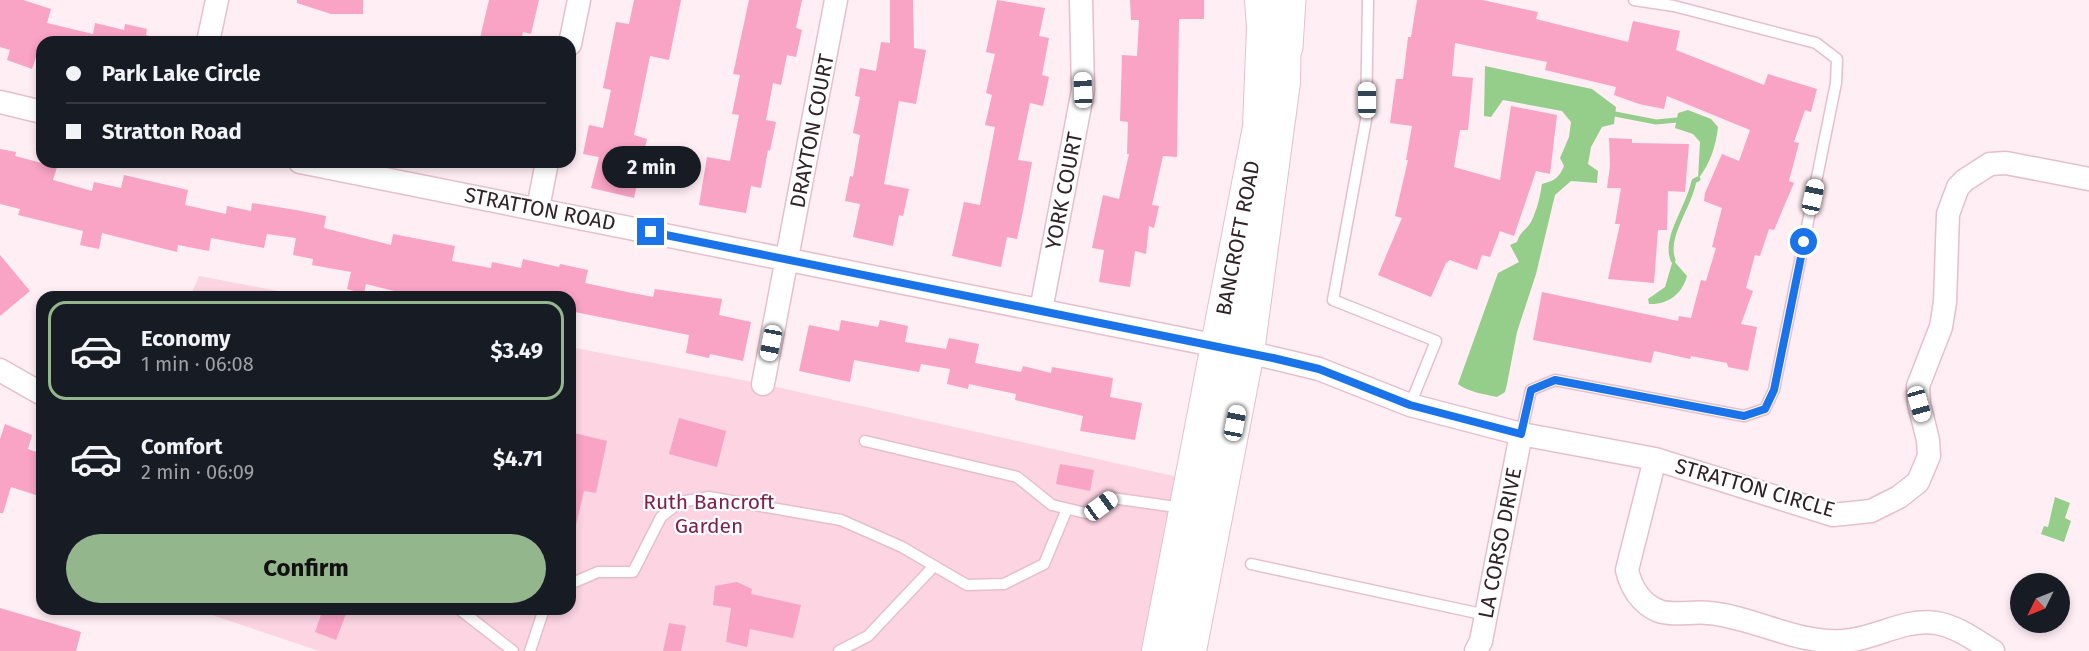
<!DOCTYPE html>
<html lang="en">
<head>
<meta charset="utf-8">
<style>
  :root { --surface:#171b24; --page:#20242c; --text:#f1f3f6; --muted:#9ea1a6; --line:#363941; --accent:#94b68d }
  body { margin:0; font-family:"Fira Sans",sans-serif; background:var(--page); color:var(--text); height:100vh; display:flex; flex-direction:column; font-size:22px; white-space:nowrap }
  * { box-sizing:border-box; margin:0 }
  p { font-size:20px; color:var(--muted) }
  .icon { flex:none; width:33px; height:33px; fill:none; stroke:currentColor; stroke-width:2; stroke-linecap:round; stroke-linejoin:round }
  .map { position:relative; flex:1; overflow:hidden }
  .panel { position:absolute; left:36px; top:291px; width:540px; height:324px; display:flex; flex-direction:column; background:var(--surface); border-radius:18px; box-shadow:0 3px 9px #0003 }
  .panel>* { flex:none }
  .hud { position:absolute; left:36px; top:36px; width:540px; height:132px; border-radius:18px; box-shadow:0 3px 9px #0003; display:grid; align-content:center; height:132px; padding:0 30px; background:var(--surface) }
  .needle { width:39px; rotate:227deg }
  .tools { position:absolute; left:2010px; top:573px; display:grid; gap:12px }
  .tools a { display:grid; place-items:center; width:60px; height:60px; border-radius:50%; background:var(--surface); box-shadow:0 3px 9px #0003; font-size:30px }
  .end { position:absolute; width:27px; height:27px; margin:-14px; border:8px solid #1a73e8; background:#fff; box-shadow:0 0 0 3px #fff }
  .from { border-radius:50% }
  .bubble { position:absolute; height:42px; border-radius:21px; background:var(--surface); box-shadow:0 3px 9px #0003; font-size:20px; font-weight:700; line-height:42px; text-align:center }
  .car { position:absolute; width:18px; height:36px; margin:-18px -9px; border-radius:8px; box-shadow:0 0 4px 2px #0007; background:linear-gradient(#fff 24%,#345 0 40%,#fff 0 76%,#345 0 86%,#fff 0) }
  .hud b { display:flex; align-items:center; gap:21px; height:57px; font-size:22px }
  .hud b+b { border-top:2px solid var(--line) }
  .hud i { width:15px; height:15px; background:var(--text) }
  ul { padding:10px 0 0; list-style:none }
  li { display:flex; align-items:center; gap:18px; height:99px; margin:0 12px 9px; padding:0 18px; border:3px solid transparent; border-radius:18px }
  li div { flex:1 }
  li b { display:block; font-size:22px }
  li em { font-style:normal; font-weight:700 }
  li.selected { border-color:var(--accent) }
  li>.icon { width:54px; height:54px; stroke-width:1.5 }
  .primary-button { display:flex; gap:12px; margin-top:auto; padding:12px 30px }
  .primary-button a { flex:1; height:69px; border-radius:36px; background:var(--accent); color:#111; font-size:24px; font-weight:700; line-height:69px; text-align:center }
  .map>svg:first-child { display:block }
</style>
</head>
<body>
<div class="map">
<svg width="2089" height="651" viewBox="0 0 2089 651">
  <rect width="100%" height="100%" fill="#ffeef4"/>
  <path fill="#fcd4e2" d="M199 276 310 297H190Z
    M570 347 763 384 1191 480 1158 651H319L194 609H570Z"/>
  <path fill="#95cd8a" d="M1485 66 1592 89 1616 107 1614 124 1602 127 1591 147 1588 164 1598 171 1597 183 1571 181 1555 195 1536 274 1517 332 1507 384 1505 392 1497 397C1484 394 1468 392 1458 384L1498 273 1519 262 1510 245 1517 242C1520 232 1526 230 1531 222 1537 210 1540 197 1542 184 1554 181 1559 178 1564 166L1560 158 1569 137 1571 122 1562 111 1503 100 1491 117 1484 116Z
    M1688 110 1711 119 1718 127C1716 146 1710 164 1698 179L1700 142 1693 134 1675 128 1678 113Z
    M1673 260 1687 276C1682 294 1668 305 1649 304L1648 299 1665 287Z
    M2055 497 2070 503 2065 518 2071 521 2064 542 2041 534 2044 526 2048 527Z"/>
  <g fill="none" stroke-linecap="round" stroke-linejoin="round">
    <path stroke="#95cd8a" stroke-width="5" d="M1615 114 1656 122 1677 120
      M1673 260C1664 236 1689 208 1694 181L1698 179"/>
  </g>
  <path fill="#f9a3c5" d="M0 0H23L51 9 47 23 93 34 95 23 124 30 125 24 147 29 146 35 150 36 149 42H41L32 69 7 60 10 50 0 47Z
    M297 0H363V14H331L297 3Z
    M489 0H539L531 34 523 32 521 42H479Z
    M634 0H681L669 60 650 56 634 135 647 139 634 198 591 188 599 157 583 154 589 125 603 128 611 90 603 88 616 22 629 24Z
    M749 0H802L796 28 802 30 796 57 787 55 781 85 773 83 766 120 776 122 770 151 768 150 761 188 751 186 746 213 699 205 707 157 730 161 739 115 732 114 740 75 733 74Z
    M890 0H913L914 48 926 50 916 104 899 101 884 184 909 189 903 216 899 215 893 246 853 237 860 204 845 201 850 176 853 177 860 135 853 133 860 97 855 96 860 68 876 71 881 42 890 43Z
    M997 0 1045 8 1039 36 1049 38 1042 75 1049 77 1043 106 1030 103 1018 160 1032 162 1023 211 1017 239 1007 237 1001 267 952 256 964 202 980 205 995 127 985 125 992 95 986 93 995 54 986 52Z
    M1130 0H1204V19H1179L1177 157 1163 156 1152 205 1159 206 1154 228 1149 226 1146 254 1135 251 1130 287 1099 282 1104 250 1092 248 1103 195 1119 199 1129 154H1127L1128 122 1120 121 1122 55 1137 56 1139 20H1131Z
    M1417 0H1482L1538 12 1536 19 1628 42 1633 21 1680 31 1676 50 1764 85 1768 74 1817 89 1811 112 1805 110 1794 142 1799 143 1789 181 1794 183 1774 230 1769 229 1760 256 1755 255 1746 288 1753 291 1741 324 1757 327 1748 371 1728 367 1727 363 1691 356 1690 359 1654 351 1651 363 1533 340 1542 292 1678 321 1679 316 1691 318 1701 280 1706 281 1716 248 1712 247 1722 208 1704 201 1705 193 1722 154 1739 161 1750 130 1667 96 1664 109 1639 104 1614 95 1616 87 1545 70 1547 62 1455 43 1452 76 1473 78 1468 130H1460L1454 167 1500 180 1511 106 1557 115 1550 174 1536 171 1514 236 1500 231 1490 257 1482 255 1477 270 1450 260 1446 263 1431 297 1378 275 1402 218 1395 216 1408 160H1406L1412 126 1390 123 1396 79H1403L1408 37H1411Z
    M1609 138 1632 139V143L1689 144 1685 192 1668 191 1667 230H1658L1654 283 1608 279 1620 224H1615L1621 188H1607L1610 166Z
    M0 149 16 152 15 156 57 167 53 180 92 191 94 182 121 188 124 175 188 190 185 205 226 214 227 206 251 211 252 203 296 210 326 216 324 228 391 245 393 234 455 246 452 261 491 268 492 262 521 268 523 259 559 267 560 264 588 270 585 283 627 292 653 297 655 289 722 299 719 315 751 322 743 361 710 354 709 358 686 353 689 335 570 311V297H418L366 284 364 294 347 289 351 272 312 265 313 259 293 255 296 238 267 234 264 248 211 238 209 251 178 245 177 252 102 233 99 249 80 245 83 231 18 215 20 209 0 204Z
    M0 255 30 291 0 316Z
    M841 320 878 327 880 320 908 326 905 342 946 349 949 338 979 344 975 363 1021 372 1023 366 1051 373 1052 367 1113 378 1110 397 1142 403 1135 440 1080 431 1083 416 1015 400 1016 394 969 384 968 389 947 384 950 369 921 364 919 372 854 360 850 382 799 371 809 325 839 331Z
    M679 418 726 431 717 467 669 454Z
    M5 424 32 435 28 449 42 454V497L11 487 3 513H0V439Z
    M570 432 607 441 596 493 584 491 576 525 570 524Z
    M1060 464 1094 470 1090 491 1056 484Z
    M737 582 752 589 751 594 801 605 793 638 750 629 747 647 726 642 731 608 713 605 715 586Z
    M0 608 81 632 76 651H0Z
    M323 609H348L336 640 315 632Z
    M669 623 686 626 681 651H663Z"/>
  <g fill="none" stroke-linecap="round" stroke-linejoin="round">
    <defs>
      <path id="service" d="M1368 0 1366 120 1333 300 1436 341 1410 405
        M1521 434 1531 390 1555 380 1744 416 1765 409 1774 390 1836 83 1837 59 1816 43 1674 6 1634 0
        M865 441 1017 477 1052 505 1090 514 1112 498 1183 508
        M1251 564 1486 615
        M570 584 598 572H633L661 517 680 502 709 497 841 520 902 547 967 585 1004 584 1044 564 1067 509
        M459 609 513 651
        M530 651 544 609
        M839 651 868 636 934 566"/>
      <path id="minor" d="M208 42 217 0
        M570 44 579 0
        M0 102 42 112
        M300 162 1248 352 1319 369 1410 405 1521 434 1655 459
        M538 208 547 162
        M1041 310 1083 90 1081 0
        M0 370 42 394
        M763 384 836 0
        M1476 651 1481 641 1521 434
        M1993 651C1975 640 1956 626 1936 623 1903 618 1874 640 1842 641 1796 644 1754 617 1709 613 1694 611 1673 616 1659 611 1641 604 1631 587 1627 570L1655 459 1833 515 1871 511 1899 497 1918 482 1929 456 1928 440 1919 404 1918 386 1941 327 1945 302 1948 214 1958 187 1965 180 1990 164 2006 163 2089 179"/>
      <path id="secondary" d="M1158 651 1259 127 1263 27 1261 0
        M1190 651 1248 352 1284 82 1285 21"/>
      <path id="trunk" d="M1286 47 1289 0"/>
    </defs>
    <use href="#service" stroke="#e7becd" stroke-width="13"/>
    <use href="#minor" stroke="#e7becd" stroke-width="25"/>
    <use href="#secondary" stroke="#e7becd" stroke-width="34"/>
    <use href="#trunk" stroke="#e7becd" stroke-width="35"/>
    <use href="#service" stroke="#fff" stroke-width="10"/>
    <use href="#minor" stroke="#fff" stroke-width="22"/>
    <use href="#secondary" stroke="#fff" stroke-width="32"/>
    <use href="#trunk" stroke="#fff" stroke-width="33"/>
  </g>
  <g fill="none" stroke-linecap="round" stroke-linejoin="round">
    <path stroke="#1a73e8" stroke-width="8" d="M651 232 1273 358 1319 369 1410 405 1521 434 1531 390 1555 380 1744 416 1765 409 1774 390 1804 242"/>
  </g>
  <g text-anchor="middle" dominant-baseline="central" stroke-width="4.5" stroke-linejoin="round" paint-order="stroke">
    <g font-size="21" fill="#312228" stroke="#fff">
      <text transform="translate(812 131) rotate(-79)">DRAYTON COURT</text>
      <text transform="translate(1064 191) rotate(-79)">YORK COURT</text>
      <text transform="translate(540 209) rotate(11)">STRATTON ROAD</text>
      <text transform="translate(1238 238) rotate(-79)">BANCROFT ROAD</text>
      <text transform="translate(1755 488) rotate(16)">STRATTON CIRCLE</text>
      <text transform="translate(1500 543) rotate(-79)">LA CORSO DRIVE</text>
    </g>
    <g font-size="21" fill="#801f50" stroke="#fff">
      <text x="709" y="502">Ruth Bancroft<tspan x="709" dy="24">Garden</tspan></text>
    </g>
  </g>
</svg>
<div class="tools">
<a><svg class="needle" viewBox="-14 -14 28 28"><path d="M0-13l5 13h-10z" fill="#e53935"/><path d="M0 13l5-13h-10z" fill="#9ea1a6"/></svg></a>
</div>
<i class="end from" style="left:1804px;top:242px"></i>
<i class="end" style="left:651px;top:232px"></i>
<div class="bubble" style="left:602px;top:146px;width:99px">2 min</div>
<i class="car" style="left:1083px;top:90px;rotate:358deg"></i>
<i class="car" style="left:1367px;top:100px;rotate:0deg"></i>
<i class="car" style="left:1813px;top:197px;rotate:12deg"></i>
<i class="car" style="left:771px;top:343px;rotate:191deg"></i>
<i class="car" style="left:1919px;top:404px;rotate:164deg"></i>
<i class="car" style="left:1235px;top:423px;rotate:11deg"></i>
<i class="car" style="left:1101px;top:506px;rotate:54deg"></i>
<div class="hud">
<b><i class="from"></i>Park Lake Circle</b>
<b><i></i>Stratton Road</b>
</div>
<section class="panel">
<ul>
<li class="selected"><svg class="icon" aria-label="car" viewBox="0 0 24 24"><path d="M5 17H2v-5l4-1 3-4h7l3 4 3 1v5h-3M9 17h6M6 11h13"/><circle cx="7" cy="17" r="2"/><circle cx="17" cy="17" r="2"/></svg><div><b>Economy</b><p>1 min · 06:08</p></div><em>$3.49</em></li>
<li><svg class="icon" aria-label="car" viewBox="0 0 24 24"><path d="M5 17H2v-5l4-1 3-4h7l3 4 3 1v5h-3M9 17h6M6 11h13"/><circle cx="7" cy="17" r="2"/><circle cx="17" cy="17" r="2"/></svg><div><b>Comfort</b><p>2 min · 06:09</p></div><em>$4.71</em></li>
</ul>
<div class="primary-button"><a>Confirm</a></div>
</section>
</div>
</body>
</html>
